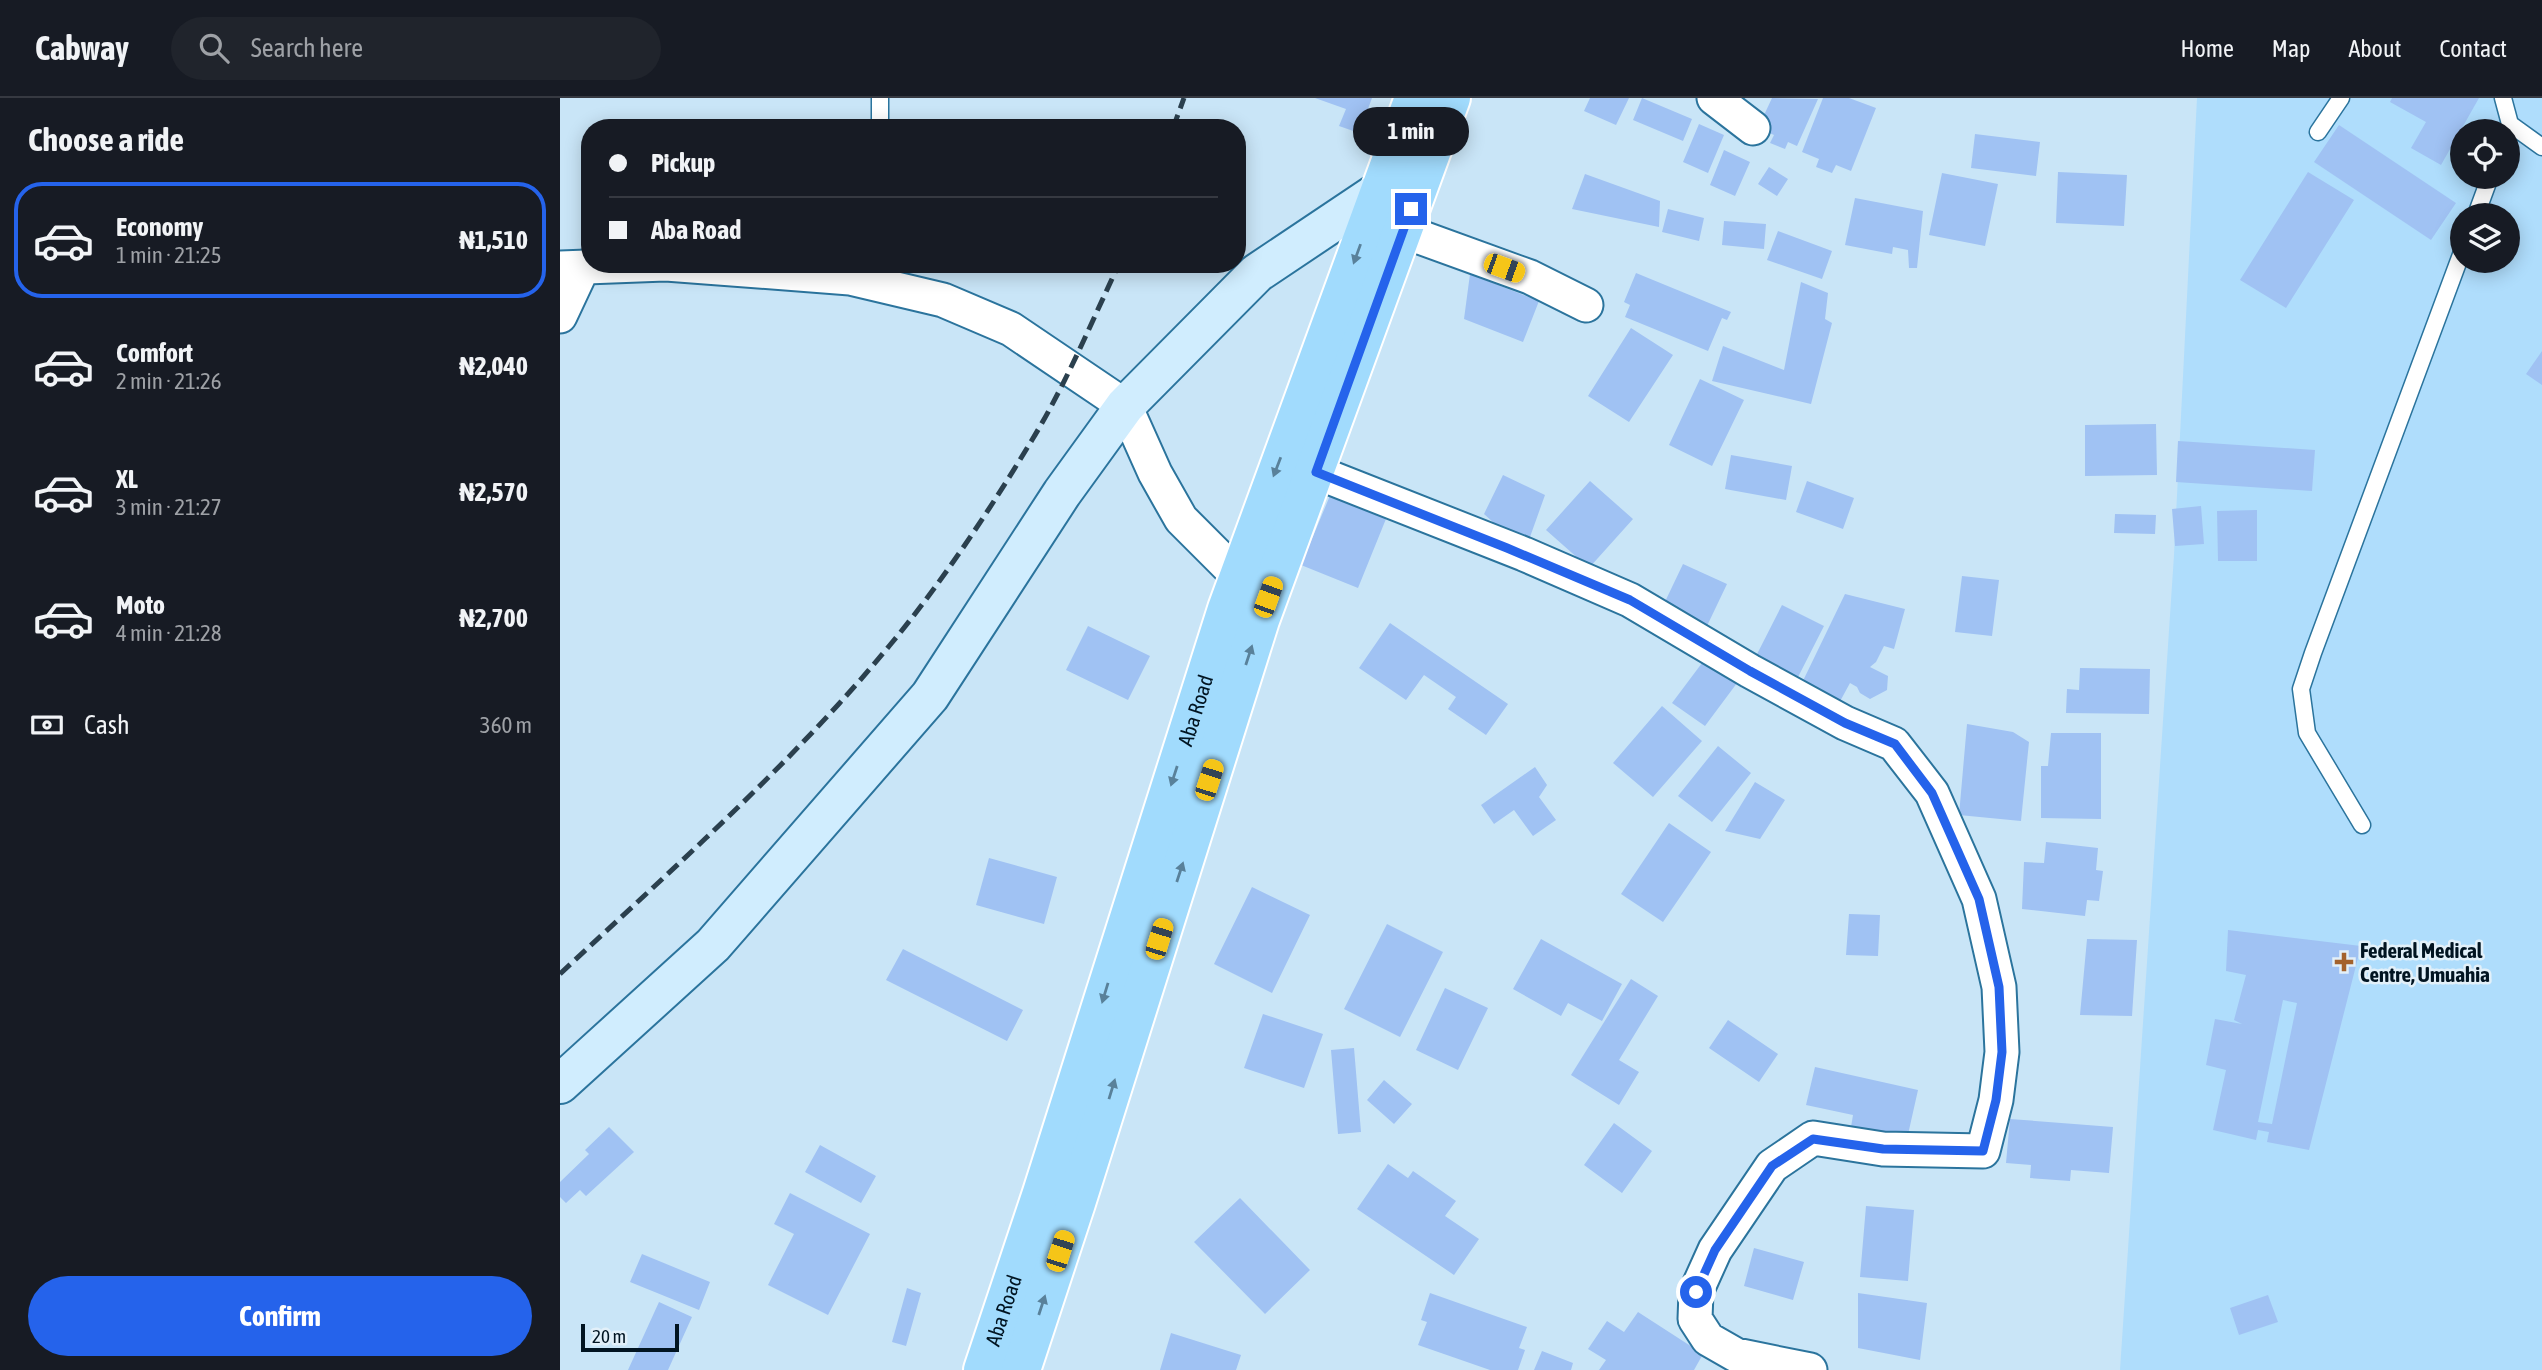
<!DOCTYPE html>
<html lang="en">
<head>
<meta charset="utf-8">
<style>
  :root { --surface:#171b24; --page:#20242c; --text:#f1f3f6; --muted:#9ea1a6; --line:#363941; --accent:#2563eb }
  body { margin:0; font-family:"Asap Condensed",sans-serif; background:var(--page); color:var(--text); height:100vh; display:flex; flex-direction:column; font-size:26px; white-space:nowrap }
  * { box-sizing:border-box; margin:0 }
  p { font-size:23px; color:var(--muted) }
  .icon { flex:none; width:38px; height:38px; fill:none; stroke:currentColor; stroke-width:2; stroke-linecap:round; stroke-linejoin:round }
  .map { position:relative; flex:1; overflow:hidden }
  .side { display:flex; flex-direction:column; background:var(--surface); width:560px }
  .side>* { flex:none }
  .banner { position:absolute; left:21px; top:21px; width:665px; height:154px; border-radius:28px; box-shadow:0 4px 18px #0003; display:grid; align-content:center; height:154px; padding:0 28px; background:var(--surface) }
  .fabs { position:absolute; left:1890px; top:21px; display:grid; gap:14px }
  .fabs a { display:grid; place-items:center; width:70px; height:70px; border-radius:50%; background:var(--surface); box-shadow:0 4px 18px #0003; font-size:35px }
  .scale { position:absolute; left:21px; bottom:18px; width:98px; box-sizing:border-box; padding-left:7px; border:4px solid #011421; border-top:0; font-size:19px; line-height:24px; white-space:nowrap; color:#011421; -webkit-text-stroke:5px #e2f0f9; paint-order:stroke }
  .end { position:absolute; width:32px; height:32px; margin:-16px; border:9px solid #2563eb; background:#fff; box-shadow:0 0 0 4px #fff }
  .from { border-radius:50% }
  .bubble { position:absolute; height:49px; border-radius:24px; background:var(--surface); box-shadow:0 4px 18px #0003; font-size:23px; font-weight:700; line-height:49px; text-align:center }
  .car { position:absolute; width:21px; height:42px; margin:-21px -10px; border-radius:9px; box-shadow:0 0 5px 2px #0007; background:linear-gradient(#f5c518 24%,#345 0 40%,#f5c518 0 76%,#345 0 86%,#f5c518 0) }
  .banner b { display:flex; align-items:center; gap:24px; height:66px; font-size:26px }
  .banner b+b { border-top:2px solid var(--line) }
  .banner i { width:18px; height:18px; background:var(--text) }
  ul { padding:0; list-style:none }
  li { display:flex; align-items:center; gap:21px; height:116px; margin:0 14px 10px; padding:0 14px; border:4px solid transparent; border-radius:28px }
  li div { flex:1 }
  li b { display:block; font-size:26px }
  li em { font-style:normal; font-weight:700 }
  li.selected { border-color:var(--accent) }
  li>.icon { width:63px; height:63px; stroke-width:1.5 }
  h2 { padding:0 28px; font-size:32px; line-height:84px }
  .pay { display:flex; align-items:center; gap:18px; height:77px; padding:0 28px; font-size:26px }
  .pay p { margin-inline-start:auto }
  .primary-button { display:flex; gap:14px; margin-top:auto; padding:14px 28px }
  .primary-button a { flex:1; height:80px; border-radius:42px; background:var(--accent); color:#fff; font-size:28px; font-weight:700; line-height:80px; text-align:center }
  header { display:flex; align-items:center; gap:42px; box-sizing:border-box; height:98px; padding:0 35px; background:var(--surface); border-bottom:2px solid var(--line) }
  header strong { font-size:33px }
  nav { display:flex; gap:38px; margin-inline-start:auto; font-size:24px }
  .search { width:490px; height:63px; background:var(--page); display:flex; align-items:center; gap:18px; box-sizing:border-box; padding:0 24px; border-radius:38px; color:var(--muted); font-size:26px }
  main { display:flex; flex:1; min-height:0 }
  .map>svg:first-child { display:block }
</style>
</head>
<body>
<header>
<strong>Cabway</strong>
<div class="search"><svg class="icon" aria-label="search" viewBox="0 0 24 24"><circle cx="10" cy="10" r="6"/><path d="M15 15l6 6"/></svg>Search here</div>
<nav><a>Home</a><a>Map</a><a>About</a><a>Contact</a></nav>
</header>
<main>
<section class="side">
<h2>Choose a ride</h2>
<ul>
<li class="selected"><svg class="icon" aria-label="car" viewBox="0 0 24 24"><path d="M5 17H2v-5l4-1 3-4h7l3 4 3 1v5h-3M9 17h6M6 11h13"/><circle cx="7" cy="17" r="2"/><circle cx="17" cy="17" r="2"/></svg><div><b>Economy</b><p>1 min · 21:25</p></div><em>₦1,510</em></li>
<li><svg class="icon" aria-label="car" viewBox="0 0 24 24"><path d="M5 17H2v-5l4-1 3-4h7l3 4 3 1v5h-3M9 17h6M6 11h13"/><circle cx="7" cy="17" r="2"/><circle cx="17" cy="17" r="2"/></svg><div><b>Comfort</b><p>2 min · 21:26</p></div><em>₦2,040</em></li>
<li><svg class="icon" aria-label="car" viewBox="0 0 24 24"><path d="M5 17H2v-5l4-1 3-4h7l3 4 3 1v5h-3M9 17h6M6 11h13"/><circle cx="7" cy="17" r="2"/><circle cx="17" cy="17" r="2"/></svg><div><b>XL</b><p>3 min · 21:27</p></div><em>₦2,570</em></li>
<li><svg class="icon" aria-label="car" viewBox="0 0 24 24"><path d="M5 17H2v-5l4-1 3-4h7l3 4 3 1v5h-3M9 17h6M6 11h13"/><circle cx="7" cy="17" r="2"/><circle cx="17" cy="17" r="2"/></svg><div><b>Moto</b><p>4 min · 21:28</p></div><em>₦2,700</em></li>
</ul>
<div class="pay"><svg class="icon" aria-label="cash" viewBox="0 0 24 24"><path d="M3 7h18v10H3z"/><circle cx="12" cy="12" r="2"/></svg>Cash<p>360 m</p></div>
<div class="primary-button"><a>Confirm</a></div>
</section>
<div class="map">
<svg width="1982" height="1272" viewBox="0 0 1982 1272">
  <rect width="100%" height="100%" fill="#c9e5f7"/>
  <path fill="#afddfc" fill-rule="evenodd" d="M1637 0H1982V1272H1560L1614 457ZM1902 33H1948V79H1902ZM1902 117H1948V163H1902Z"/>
  <path fill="#a0c2f3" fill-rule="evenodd" d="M755 0H812L799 35 779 28 786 11Z
    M1030 0H1069L1056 27 1024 13Z
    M1082 0 1132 21 1123 43 1073 22Z
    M1212 0 1258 1 1237 48 1228 44 1225 51 1210 45 1214 37 1198 30Z
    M1263 0H1289L1316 10 1291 73 1276 67 1272 75 1256 69 1259 61 1242 54Z
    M1832 0H1919L1881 67 1851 50 1866 24 1830 4Z
    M1139 26 1164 37 1148 75 1123 64Z
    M1779 27 1896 105 1871 142 1754 64Z
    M1415 36 1480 44 1476 78 1411 70Z
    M1164 52 1190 64 1175 98 1150 87Z
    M1209 69 1228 81 1217 98 1198 86Z
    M1498 74 1567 77 1564 128 1496 125Z
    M1748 74 1794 102 1726 210 1680 182Z
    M1382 75 1438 86 1425 148 1369 137Z
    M1025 76 1100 103 1099 129 1012 111Z
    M1295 100 1363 113 1357 170H1349L1348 152 1333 149 1332 156 1285 147Z
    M1108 111 1144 120 1139 143 1102 134Z
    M1164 123 1206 126 1204 151 1162 147Z
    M1218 133 1272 153 1262 181 1207 162Z
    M1076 175 1171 214 1167 222 1162 220 1148 253 1065 219 1070 207 1064 204Z
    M910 176 979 203 963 244 904 221Z
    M1241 184 1268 195 1265 221 1272 225 1251 306 1152 283 1163 248 1224 272Z
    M1071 230 1113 257 1069 324 1028 298Z
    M1982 253V287L1966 276Z
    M1140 281 1184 302 1152 368 1109 347Z
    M1596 326 1597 377 1525 378V327Z
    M1618 343 1755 352 1752 393 1616 384Z
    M1171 357 1232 368 1226 402 1165 391Z
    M943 377 985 397 965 453 924 416Z
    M1030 383 1073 421 1029 470 986 432Z
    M1247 383 1294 400 1283 431 1236 414Z
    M774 388 830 411 798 490 741 467Z
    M1641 408 1644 446 1615 448 1612 411Z
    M1697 412V463H1658L1657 413Z
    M1555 416 1596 417 1595 436 1554 435Z
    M1123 466 1167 486 1146 530 1102 510Z
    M1402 478 1439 482 1432 538 1395 534Z
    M1285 496 1345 511 1334 551 1324 548 1316 564 1310 569 1328 578 1327 592 1310 601 1300 595 1297 589 1290 585 1278 607 1240 589Z
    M1222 507 1264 528 1236 583 1194 562Z
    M830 525 948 606 926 637 888 611 896 599 864 577 846 602 799 570Z
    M528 528 590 558 568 602 506 572Z
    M1148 557 1180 581 1145 628 1112 605Z
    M1520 570 1590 571 1589 616 1506 615 1507 591 1519 592Z
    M1102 608 1142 643 1093 699 1053 665Z
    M1407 626 1453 634 1469 644 1461 723 1399 717Z
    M1491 635H1541V721L1481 720V668H1488Z
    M1158 648 1191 675 1152 724 1118 698Z
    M975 669 987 687 979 699 996 722 973 738 954 712 934 726 921 707Z
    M1195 684 1225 702 1200 741 1165 733Z
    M1109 725 1151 754 1103 824 1061 796Z
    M1486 744 1538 750 1536 772 1543 773 1539 803 1527 802 1525 818 1462 811 1464 764 1484 765Z
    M429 760 497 779 484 826 416 807Z
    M692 789 750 817 712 895 654 866Z
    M1289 816 1320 817 1318 858 1286 857Z
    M827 826 883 854 840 939 784 911Z
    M1668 832 1801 848 1749 1052 1707 1044 1709 1034 1698 1032 1696 1042 1653 1032 1666 972 1646 967 1655 921 1682 926 1674 922 1686 877 1666 873ZM1723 902 1737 905 1712 1026 1698 1024Z
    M981 841 1062 886 1042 923 1008 905 1001 918 953 891Z
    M1527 841 1577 842 1572 918 1520 917Z
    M343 851 463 912 447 943 326 882Z
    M1071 881 1098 898 1059 962 1079 974 1059 1007 1011 977Z
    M885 890 928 910 898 972 856 952Z
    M703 916 763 936 744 990 684 970Z
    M1168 922 1218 956 1199 984 1149 950Z
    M794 950 801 1034 778 1036 771 952Z
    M1255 969 1358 992 1347 1041 1291 1029 1293 1017 1246 1007Z
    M824 982 852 1006 834 1026 807 1002Z
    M1450 1021 1553 1029 1549 1075 1511 1072 1510 1083 1470 1080 1471 1067 1446 1065Z
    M1054 1025 1092 1053 1062 1095 1024 1067Z
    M49 1029 74 1054 26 1098 20 1092 6 1105 0 1099V1084L29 1056 25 1052Z
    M260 1047 316 1078 301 1105 245 1074Z
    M828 1066 848 1080 853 1073 896 1103 885 1118 919 1141 894 1177 797 1111Z
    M230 1095 310 1136 268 1217 208 1187 234 1136 214 1126Z
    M680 1100 750 1172 705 1216 634 1144Z
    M1306 1108 1354 1112 1348 1183 1300 1179Z
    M1194 1150 1244 1164 1233 1202 1184 1188Z
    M82 1156 150 1184 139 1212 70 1184Z
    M347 1190 361 1195 346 1248 332 1244Z
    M870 1195 967 1229 959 1250 965 1252 958 1272H930L858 1247 867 1224 861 1222Z
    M1298 1195 1367 1205 1360 1262 1298 1250Z
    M1708 1197 1718 1224 1679 1237 1670 1210Z
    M99 1204 132 1219 108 1272H68Z
    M1078 1214 1143 1256 1134 1272H1039L1046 1262 1028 1251 1047 1223 1064 1234Z
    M611 1235 681 1257 676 1272H600Z
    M982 1253 1013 1265 1011 1272H974Z"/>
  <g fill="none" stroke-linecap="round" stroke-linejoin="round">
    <defs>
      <path id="lane" d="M320 0V30
        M1943 0 1950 26 1947 33
        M1950 26 1982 49
        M1758 34 1781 0
        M1916 117 1930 79
        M1802 727 1747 635 1741 591 1753 555 1902 154"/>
      <path id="street" d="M1154 0 1193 30
        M843 133 970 179 1026 207
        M106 166 290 180 383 202 451 231 565 308 595 375 621 421 678 478
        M0 170 105 166
        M0 218 23 169
        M756 374 964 456 1070 502 1190 573 1285 625 1334 646 1372 695 1419 801 1439 889 1442 954 1436 1002 1423 1053 1323 1051 1253 1040 1212 1068 1155 1152 1136 1194 1135 1221 1148 1241 1176 1257 1250 1272"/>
      <path id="secondary" d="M0 986 153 847 370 598 502 395 565 308 697 175 821 92"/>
      <g id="primary">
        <path id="s1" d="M423 1272 482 1095 667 511 854 0"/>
        <path d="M461 1272 516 1105 700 522 891 0"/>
      </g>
    </defs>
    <use href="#lane" stroke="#2b749d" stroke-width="19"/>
    <use href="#street" stroke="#2b749d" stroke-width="37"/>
    <use href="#secondary" stroke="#2b749d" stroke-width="42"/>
    <use href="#primary" stroke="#fff" stroke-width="42"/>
    <use href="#lane" stroke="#fff" stroke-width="16"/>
    <use href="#street" stroke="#fff" stroke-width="33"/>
    <use href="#secondary" stroke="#d0edfe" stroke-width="38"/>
    <use href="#primary" stroke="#a1dbfd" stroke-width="38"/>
    <path stroke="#2b404e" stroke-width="5" stroke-dasharray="14 7" stroke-linecap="butt" d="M613 30 624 0
      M0 876C113 770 231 667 330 547 381 486 431 410 472 342 506 286 531 225 559 166"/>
  </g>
  <defs><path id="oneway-solid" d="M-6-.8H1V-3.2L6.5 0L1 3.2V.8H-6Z" transform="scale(1.75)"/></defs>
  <g fill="#59819a">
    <use href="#oneway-solid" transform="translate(797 156) rotate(110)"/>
    <use href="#oneway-solid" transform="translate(717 369) rotate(111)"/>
    <use href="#oneway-solid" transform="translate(689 557) rotate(-72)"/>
    <use href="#oneway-solid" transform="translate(614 678) rotate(108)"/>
    <use href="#oneway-solid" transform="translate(620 774) rotate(-72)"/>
    <use href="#oneway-solid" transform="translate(545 895) rotate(107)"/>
    <use href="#oneway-solid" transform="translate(552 991) rotate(-73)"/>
    <use href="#oneway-solid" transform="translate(482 1207) rotate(-72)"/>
  </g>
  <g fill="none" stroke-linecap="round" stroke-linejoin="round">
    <path stroke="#2563eb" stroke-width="9" d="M851 111 756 374 947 450 1070 502 1190 573 1285 625 1335 646 1372 695 1419 801 1439 889 1442 954 1436 1002 1423 1053 1323 1051 1253 1041 1212 1068 1155 1152 1136 1194"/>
  </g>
  <path fill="#a3622d" stroke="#e2f0f9" stroke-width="2.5" d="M1780.5 853.5h7v7h7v7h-7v7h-7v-7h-7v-7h7z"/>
  <g text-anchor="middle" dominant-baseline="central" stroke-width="5" stroke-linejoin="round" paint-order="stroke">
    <g font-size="21" fill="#011421" stroke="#e2f0f9">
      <text stroke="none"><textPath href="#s1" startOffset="693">Aba Road</textPath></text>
      <text stroke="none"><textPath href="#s1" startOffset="63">Aba Road</textPath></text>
    </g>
    <g font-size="21" font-weight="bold" fill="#011421" stroke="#e2f0f9" text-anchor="start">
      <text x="1800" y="852">Federal Medical<tspan x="1800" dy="24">Centre, Umuahia</tspan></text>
    </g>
  </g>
</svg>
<div class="fabs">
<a><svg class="icon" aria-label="locate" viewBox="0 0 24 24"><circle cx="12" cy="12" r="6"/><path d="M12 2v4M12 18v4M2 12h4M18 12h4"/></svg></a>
<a><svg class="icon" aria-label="layers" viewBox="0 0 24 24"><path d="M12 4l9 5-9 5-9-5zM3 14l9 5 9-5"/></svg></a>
</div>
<div class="scale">20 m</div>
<i class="end from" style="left:1136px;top:1194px"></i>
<i class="end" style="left:851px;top:111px"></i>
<div class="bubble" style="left:793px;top:9px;width:116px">1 min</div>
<i class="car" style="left:944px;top:170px;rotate:110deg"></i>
<i class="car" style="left:708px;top:499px;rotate:20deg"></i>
<i class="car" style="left:649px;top:682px;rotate:18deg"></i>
<i class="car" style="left:599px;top:841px;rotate:17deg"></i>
<i class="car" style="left:500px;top:1153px;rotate:18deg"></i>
<div class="banner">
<b><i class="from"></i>Pickup</b>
<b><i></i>Aba Road</b>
</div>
</div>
</main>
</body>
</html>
